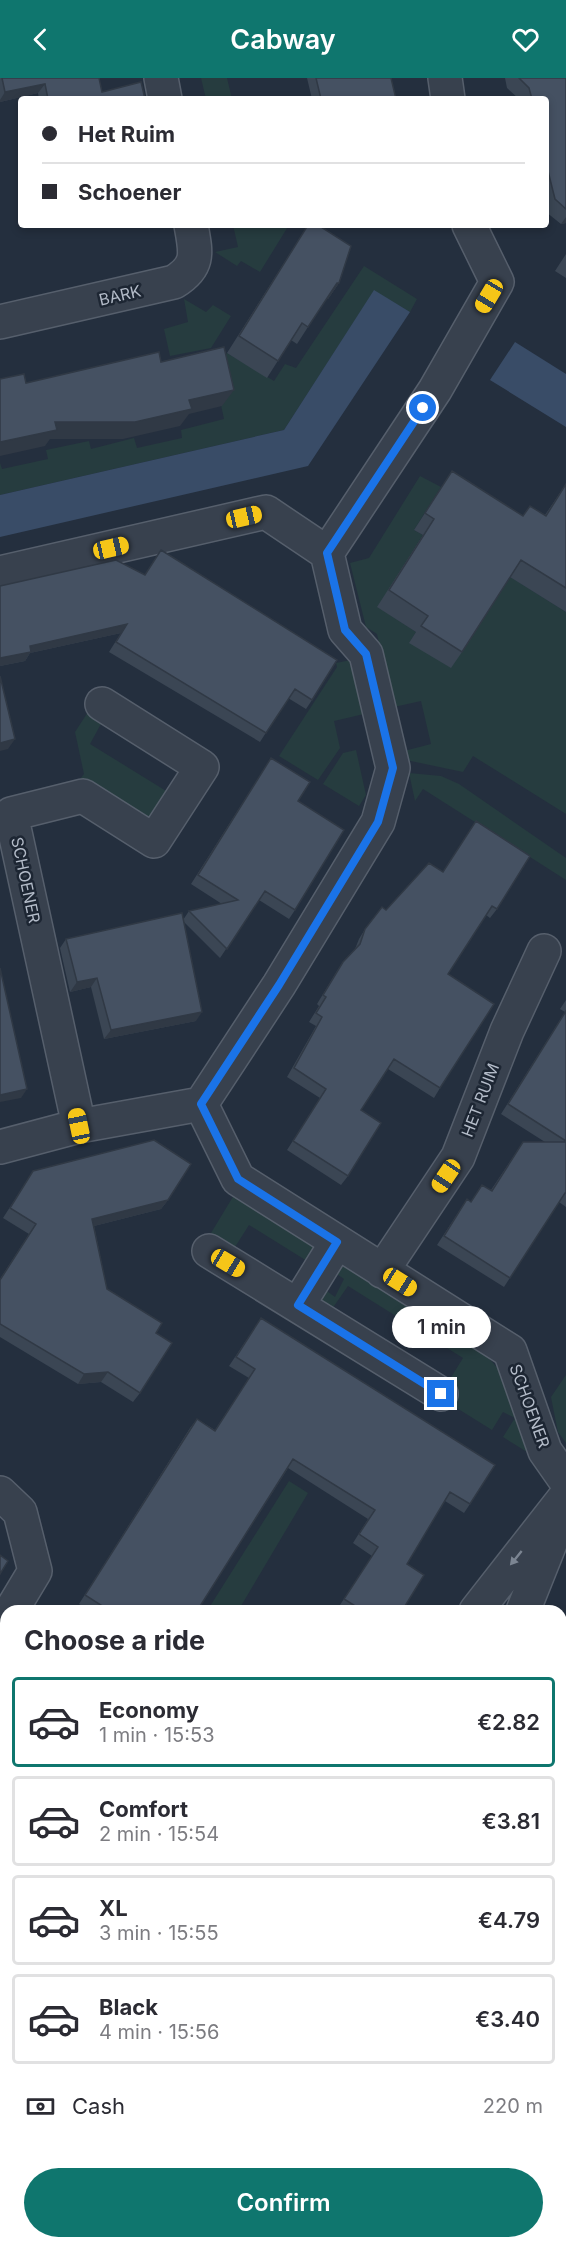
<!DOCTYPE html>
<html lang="en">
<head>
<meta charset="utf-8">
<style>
  :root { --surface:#fff; --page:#f2f2f3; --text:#2b2b33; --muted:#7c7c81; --line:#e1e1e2; --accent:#0f766e }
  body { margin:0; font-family:Inter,sans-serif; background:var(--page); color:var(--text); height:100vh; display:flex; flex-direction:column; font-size:22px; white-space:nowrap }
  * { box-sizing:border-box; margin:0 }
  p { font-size:20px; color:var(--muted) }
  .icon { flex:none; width:33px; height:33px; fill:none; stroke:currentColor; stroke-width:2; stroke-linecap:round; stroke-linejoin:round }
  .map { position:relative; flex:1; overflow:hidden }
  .details { position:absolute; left:0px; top:1527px; width:567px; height:644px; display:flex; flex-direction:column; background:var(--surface); border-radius:18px 18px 0 0; box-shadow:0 3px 9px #0003 }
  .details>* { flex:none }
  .guide { position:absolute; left:18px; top:18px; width:531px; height:132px; border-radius:6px; box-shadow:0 3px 9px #0003; display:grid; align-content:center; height:132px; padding:0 24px; background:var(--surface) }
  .end { position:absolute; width:27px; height:27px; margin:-14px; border:8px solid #1a73e8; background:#fff; box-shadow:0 0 0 3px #fff }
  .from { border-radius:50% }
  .bubble { position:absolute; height:42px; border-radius:21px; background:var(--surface); box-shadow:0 3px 9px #0003; font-size:20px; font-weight:600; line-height:42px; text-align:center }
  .car { position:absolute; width:18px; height:36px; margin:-18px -9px; border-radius:8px; box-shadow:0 0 4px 2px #0007; background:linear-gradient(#f5c518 24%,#345 0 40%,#f5c518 0 76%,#345 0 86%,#f5c518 0) }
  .guide b { display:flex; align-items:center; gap:21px; height:57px; font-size:22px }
  .guide b+b { border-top:2px solid var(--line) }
  .guide i { width:15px; height:15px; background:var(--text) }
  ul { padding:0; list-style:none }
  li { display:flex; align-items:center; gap:18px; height:90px; margin:0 12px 9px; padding:0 12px; border:3px solid var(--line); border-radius:6px }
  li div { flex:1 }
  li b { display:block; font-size:22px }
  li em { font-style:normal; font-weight:600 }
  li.active { border-color:var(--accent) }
  li>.icon { width:54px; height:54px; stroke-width:1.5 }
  h2 { padding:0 24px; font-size:27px; line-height:72px }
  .pay { display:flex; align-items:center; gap:15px; height:66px; padding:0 24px; font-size:22px }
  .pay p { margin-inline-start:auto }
  .cta { display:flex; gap:12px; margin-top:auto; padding:12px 24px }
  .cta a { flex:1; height:69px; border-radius:36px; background:var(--accent); color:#fff; font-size:24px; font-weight:600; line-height:69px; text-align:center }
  header { display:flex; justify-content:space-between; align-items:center; height:78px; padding:0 24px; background:var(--accent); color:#fff; font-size:27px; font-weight:600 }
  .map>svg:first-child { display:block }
</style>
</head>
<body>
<header><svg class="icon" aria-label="back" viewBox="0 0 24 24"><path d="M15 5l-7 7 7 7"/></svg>Cabway<svg class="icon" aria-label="heart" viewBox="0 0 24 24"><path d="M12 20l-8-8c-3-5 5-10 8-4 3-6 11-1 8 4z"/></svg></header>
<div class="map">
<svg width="566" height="2170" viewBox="0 0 566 2170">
  <rect width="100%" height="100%" fill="#242f3e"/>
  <path fill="#263c3f" d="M201 0H227L232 21H206Z
    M233 147H289L260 194 241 183 237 188 215 174 238 169Z
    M364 188 417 221 410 234 374 213 284 352 0 417V385L2 391 48 381 46 372 89 363 91 371 134 360 137 370 182 360 181 352 224 341 212 285 221 283 227 275 274 303 285 286 296 290Z
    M184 221 206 234 213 227 231 238 211 270 170 278 164 251 188 244Z
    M420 398 441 409 414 452 423 457 378 529 416 554 410 564 509 498 566 534V736L473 678 463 694 406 682 404 673 431 666 421 623 394 629 377 556 366 549 350 485 369 480Z
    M351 582 364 636 334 643 340 670 318 702 279 678 337 589 336 585Z
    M88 634 102 644 90 666 171 716 152 747 80 701 84 696 75 654Z
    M356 672 366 717 359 728 323 706 343 675Z
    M409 695 441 698 459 706 566 780V802L423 711 415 723Z
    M234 1117 317 1169 307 1183 249 1147 235 1169 211 1155Z
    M344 1188 484 1276C515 1303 517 1335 527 1374L503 1359 515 1340 503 1334 492 1352 439 1319 463 1280 348 1208 332 1231 323 1223 322 1217 324 1211 335 1219 344 1201 334 1194Z
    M566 1297V1365L558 1354 551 1319Z
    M289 1403 308 1415 238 1533H207Z
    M0 1922 6 1924V1991L0 1989Z
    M0 2118 6 2119V2164H133L141 2170H0Z
    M521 2164 530 2170H391L384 2165Z"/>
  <path fill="#394c67" d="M374 212 410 234 308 388 0 459V417L284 352Z
    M515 264 566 296V349L490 302Z"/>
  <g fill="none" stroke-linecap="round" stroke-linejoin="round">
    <defs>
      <path id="minor" d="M161 0 165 21
        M445 0 448 21
        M0 244 174 204C200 188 196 175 191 147
        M0 495 266 434 327 475
        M201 1026 279 907 378 744 393 690 366 576 345 552 327 475 435 312 497 204 469 147
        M79 1048 11 736 83 718 154 763 202 689 102 626
        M0 1069 79 1048 201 1026 238 1101 510 1273 545 1373 566 1403
        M209 1173 441 1316
        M382 1193 458 1079 507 953 544 873
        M298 1227 337 1164
        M0 1415 20 1434 35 1493 11 1533
        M476 1533 566 1418
        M523 1533 559 1443
        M0 1697 6 1700
        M566 1925 562 1931 566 1934"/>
      <path id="tertiary" d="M0 2033 6 2036
        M270 2164 274 2170
        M333 2164 340 2170"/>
    </defs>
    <use href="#minor" stroke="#565f6c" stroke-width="36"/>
    <use href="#tertiary" stroke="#565f6c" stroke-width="36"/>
    <use href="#minor" stroke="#38414e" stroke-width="33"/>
    <use href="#tertiary" stroke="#38414e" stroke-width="33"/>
  </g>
  <path fill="#3b4654" d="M0 0H99L102 14 145 21H39L38 15 0 24Z
    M307 0H391L396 21H312Z
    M505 0H566V145L561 146 546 134V21H519L507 10Z
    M308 147 339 205 328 221H326L297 266 291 262 267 300 227 275Z
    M566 176V200L555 193Z
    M452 393 523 438 530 428 545 437 566 406V534L510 499 462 574 451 590 409 565 416 554 377 529 423 457 414 452Z
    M161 472 312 622 306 631 288 620 260 664 109 574 121 555 30 575 25 583 0 588V508L145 497Z
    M271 680 298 723 295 832 289 841 259 822 220 880 183 843 196 943 104 961 91 909 70 914 60 870 66 861 183 842 189 833 222 826 191 806Z
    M429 785 497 831 490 840 486 837 448 896 440 1010 434 1020 388 991 361 1032 348 1098 341 1107 287 1072 320 1020 287 999 316 948 309 944 319 928 317 926 337 893 343 884 355 871 359 861 365 851 386 832Z
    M566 922V1129L559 1124 504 1209 437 1167 467 1121 471 1124 482 1107 491 1112 523 1064H545L501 1036 565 934 560 931Z
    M33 1093 168 1122 161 1131 94 1148 107 1211 156 1255 140 1315 133 1324 101 1304 78 1306 0 1259V1201L29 1156 3 1140Z
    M261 1240 470 1426 464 1435 445 1423 407 1486 402 1533H343L338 1530 372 1478 353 1465 368 1441 288 1390 197 1533H90L79 1526 190 1350 197 1341 215 1352 249 1300 229 1288Z
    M566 1584V1593L562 1590Z
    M0 1725 6 1728V1820L0 1816Z
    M566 1994V2082L561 2078V2001Z"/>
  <path fill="#303945" d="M45 6 38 15 0 24V22L5 14Z
    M566 139V145L561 146Z
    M337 205H339L328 221H325Z
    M234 312 222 328 189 336 180 348 123 361H50L45 368 0 378V364L55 344 189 322Z
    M127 546 121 555 30 575 25 583 0 588V580L30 568Z
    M15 661 8 671 0 673V665Z
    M97 900 91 909 70 914 77 904Z
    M202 934 196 943 104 961 111 952Z
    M27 1011 21 1020 0 1024V1017Z
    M168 1122 161 1131 86 1150 92 1141Z
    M108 1294 101 1304 78 1306 84 1296Z"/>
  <path fill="#455162" stroke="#303945" stroke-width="1.5" d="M2 0H99L102 14 141 4 145 21H48L45 6 5 14Z
    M316 0H391L396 21H321Z
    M519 0H566V131L555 121 548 93 546 90V21H532L529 10Z
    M308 147H318L351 168 339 205H337L308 249 302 245 278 283 239 258Z
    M224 269 234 312 189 322 192 331 135 344H55L57 352 0 364V301L24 296 26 305 159 274 161 284Z
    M452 393 523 438 530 428 546 438 566 406V510L521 482 462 574 421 548 428 538 389 512 434 441 425 435Z
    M161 472 337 582 312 622 295 611 266 655 116 564 127 546 30 568 31 574 0 580V508L116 482 145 497Z
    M0 598 15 661 0 665Z
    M271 680 310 704 298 723 344 752 295 832 265 813 227 871 189 833 238 822 198 797Z
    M476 743 530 778 497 831 492 828 448 896 494 926 440 1010 394 981 361 1032 381 1045 348 1098 293 1063 326 1011 294 990 322 939 316 935 326 919 323 917 343 884 360 866 365 851 382 829 386 832 429 785 443 794Z
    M182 835 202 934 111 952 97 900 77 904 66 861Z
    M0 890 27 1011 0 1017Z
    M566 933V1063L508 1026Z
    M154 1062 191 1086 168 1122 92 1141 107 1211 162 1245 156 1255 172 1265 140 1315 108 1294 84 1296 0 1246V1202L36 1146 10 1130 33 1093Z
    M523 1064H566V1115H565L510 1200 444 1158 467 1121 471 1124 482 1107 492 1113Z
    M261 1240 495 1387 470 1426 450 1414 407 1486 424 1497 402 1533H363L344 1521 378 1469 359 1456 375 1432 293 1381 197 1533H110L85 1517 197 1341 215 1353 255 1291 236 1279Z
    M0 1477 8 1483 0 1496Z
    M566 1596V1726L561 1734V1604Z
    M0 1725 6 1728V1806L0 1802Z
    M566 1995V2068L561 2065V2001H562Z"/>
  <defs><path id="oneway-solid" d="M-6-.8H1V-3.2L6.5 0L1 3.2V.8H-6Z" transform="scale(1.5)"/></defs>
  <use fill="#7c8592" href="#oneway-solid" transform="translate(516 1480) rotate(129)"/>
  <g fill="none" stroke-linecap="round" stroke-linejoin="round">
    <path stroke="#1a73e8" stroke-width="8" d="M423 330 327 475 345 552 366 576 393 690 378 744 279 907 201 1026 238 1101 337 1164 298 1227 441 1316"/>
  </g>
  <g text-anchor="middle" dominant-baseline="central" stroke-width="5" stroke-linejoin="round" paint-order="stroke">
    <g font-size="16" fill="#b4bcc9" stroke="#1d2633">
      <text transform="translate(120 217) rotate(-13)">BARK</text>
      <text transform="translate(26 802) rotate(78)">SCHOENER</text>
      <text transform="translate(480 1022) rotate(-69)">HET RUIM</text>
      <text transform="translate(530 1328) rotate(70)">SCHOENER</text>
    </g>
  </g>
</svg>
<i class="end from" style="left:423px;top:330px"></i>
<i class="end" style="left:441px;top:1316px"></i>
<div class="bubble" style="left:392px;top:1228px;width:99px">1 min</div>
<i class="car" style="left:489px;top:218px;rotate:211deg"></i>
<i class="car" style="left:244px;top:439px;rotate:77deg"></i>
<i class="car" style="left:111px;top:470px;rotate:77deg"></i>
<i class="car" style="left:79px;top:1048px;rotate:348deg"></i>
<i class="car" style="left:446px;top:1098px;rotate:214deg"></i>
<i class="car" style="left:228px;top:1185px;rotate:121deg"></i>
<i class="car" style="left:400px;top:1204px;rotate:122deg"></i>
<div class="guide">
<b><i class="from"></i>Het Ruim</b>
<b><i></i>Schoener</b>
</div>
<section class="details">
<h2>Choose a ride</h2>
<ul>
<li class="active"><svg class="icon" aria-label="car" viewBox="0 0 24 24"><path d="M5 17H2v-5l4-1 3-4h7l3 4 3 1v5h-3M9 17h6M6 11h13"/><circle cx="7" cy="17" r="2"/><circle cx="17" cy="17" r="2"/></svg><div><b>Economy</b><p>1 min · 15:53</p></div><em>€2.82</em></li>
<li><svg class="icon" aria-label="car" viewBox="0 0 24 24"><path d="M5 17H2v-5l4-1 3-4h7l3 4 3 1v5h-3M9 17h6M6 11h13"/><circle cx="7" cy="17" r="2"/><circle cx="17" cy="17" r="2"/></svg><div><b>Comfort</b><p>2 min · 15:54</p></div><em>€3.81</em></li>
<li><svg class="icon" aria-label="car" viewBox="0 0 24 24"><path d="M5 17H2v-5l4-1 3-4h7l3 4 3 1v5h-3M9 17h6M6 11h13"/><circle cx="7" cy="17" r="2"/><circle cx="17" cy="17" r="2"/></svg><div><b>XL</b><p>3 min · 15:55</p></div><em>€4.79</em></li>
<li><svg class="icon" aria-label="car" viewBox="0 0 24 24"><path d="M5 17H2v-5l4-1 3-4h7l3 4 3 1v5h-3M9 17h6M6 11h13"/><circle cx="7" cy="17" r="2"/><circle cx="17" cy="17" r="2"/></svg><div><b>Black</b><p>4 min · 15:56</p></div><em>€3.40</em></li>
</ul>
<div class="pay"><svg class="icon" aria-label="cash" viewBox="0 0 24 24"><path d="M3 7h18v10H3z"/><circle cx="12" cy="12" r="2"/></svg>Cash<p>220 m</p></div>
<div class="cta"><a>Confirm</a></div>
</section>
</div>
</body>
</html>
